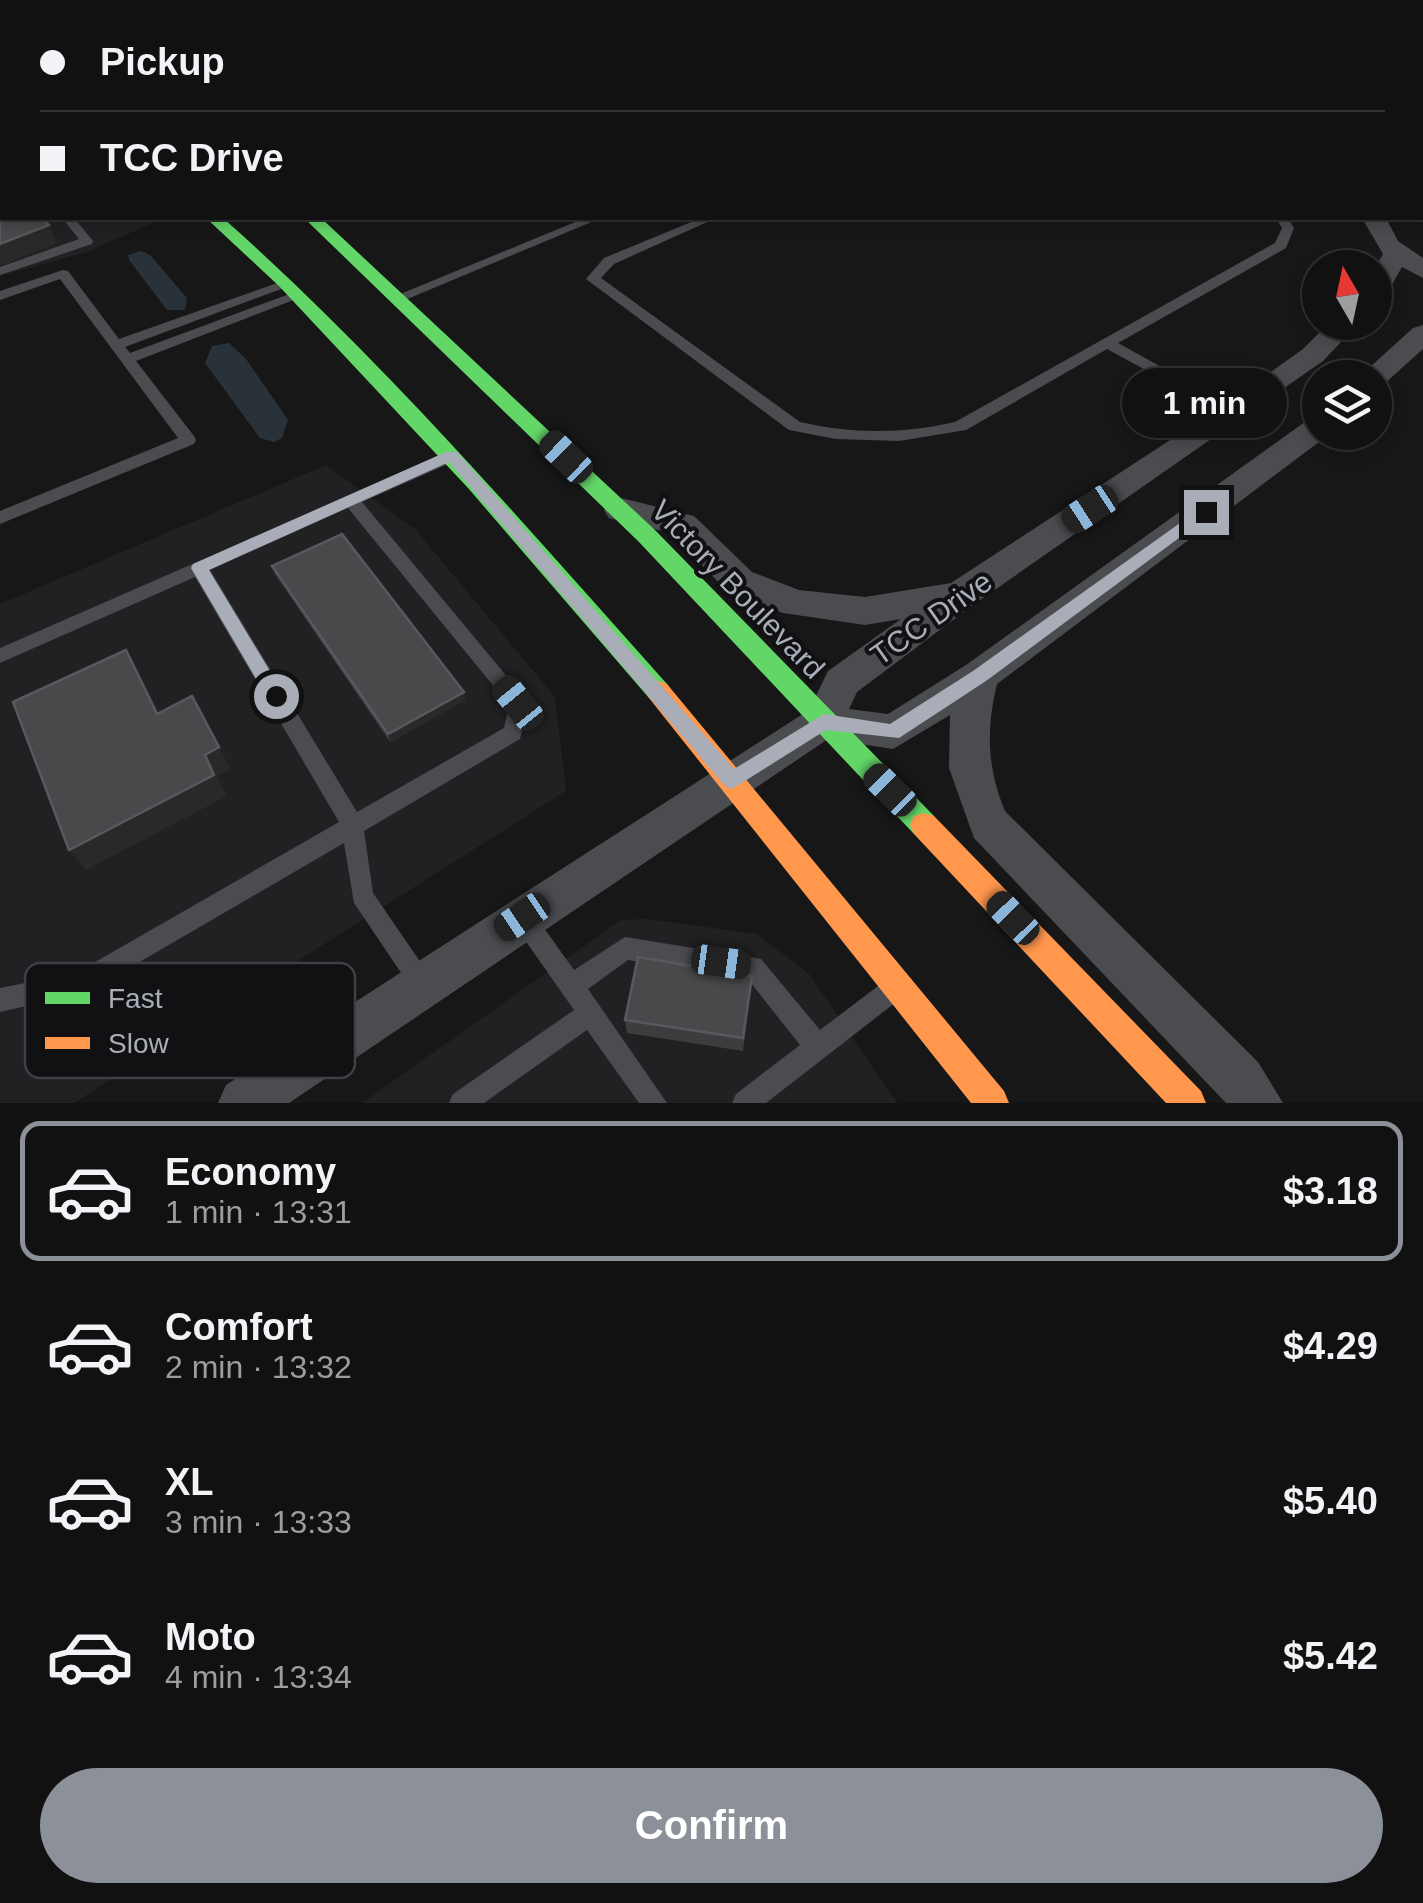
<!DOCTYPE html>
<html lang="en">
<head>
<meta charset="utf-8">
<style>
  :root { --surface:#111; --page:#1a1a1a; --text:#f1f3f6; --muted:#9c9d9f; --line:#303131; --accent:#8c9099 }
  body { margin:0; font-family:Helvetica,sans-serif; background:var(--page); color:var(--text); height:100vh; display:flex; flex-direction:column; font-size:38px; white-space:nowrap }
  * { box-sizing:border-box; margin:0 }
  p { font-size:32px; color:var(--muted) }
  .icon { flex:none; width:55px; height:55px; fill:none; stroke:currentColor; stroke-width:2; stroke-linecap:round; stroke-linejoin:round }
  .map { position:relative; height:1103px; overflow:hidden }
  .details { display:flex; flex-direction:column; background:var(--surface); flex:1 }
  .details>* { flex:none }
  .banner { position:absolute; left:0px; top:0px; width:1425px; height:220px; box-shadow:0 5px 15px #0003,0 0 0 2px var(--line); display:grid; align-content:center; height:220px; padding:0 40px; background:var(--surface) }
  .needle { width:65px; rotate:351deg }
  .fabs { position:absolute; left:1302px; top:250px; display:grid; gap:20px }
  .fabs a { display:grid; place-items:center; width:90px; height:90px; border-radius:50%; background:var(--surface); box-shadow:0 5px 15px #0003,0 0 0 2px var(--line); font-size:50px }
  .end { position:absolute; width:45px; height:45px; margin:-22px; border:12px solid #a8adb8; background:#111; box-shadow:0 0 0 5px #111 }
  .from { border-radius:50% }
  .bubble { position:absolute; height:70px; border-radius:35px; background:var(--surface); box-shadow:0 5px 15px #0003,0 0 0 2px var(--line); font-size:32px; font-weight:700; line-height:70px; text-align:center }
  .car { position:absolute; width:30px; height:60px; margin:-30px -15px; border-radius:12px; box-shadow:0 0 8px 2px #0007; background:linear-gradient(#222 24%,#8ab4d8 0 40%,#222 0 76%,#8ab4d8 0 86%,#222 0) }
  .banner b { display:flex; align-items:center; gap:35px; height:95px; font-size:38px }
  .banner b+b { border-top:2px solid var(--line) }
  .banner i { width:25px; height:25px; background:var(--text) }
  ul { padding:18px 0 0; list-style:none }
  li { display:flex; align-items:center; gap:30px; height:140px; margin:0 20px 15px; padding:0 20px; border:5px solid transparent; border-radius:20px }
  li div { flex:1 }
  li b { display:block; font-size:38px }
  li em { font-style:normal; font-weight:700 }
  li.current { border-color:var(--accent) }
  li>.icon { width:90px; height:90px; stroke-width:1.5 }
  .action { display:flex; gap:20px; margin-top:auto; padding:20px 40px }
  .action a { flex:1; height:115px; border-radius:60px; background:var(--accent); color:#fff; font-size:40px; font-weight:700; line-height:115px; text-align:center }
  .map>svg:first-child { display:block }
</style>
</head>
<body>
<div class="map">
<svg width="1423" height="1103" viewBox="0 0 1423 1103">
  <rect width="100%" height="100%" fill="#171717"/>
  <path fill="#212123" d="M0 64 2 218H148L153 223 87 252 0 276Z
    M326 465 415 529 555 697 566 791 74 1103H0V604Z
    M647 919 757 934 809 974 897 1103H362L621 920Z"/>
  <path fill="#2a3239" d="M141 251 150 255 187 298 185 310H167L129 260 128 255Z
    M229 343 246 359 288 420 282 438 274 442 260 438 205 363 212 346Z"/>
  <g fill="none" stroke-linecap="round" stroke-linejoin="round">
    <path fill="#4b4c50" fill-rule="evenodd" d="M1105 0H1115V2H1106Z
      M1374 0H1384L1386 2H1376Z
      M1422 17H1423V23H1422Z
      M1422 60H1423V66H1422Z
      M1422 135H1423V141H1422Z
      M62 218H74L93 241 92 244 0 275V267L79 239Z
      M585 218H601L405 300H395L393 297Z
      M701 218H716L614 264 601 278 800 422C852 434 903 434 955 422L1275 243 1282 228 1276 218H1288L1294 228 1286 248 1118 343 1183 379 1224 418 1227 422 1224 426H1214L1173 385 1107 349 966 430 899 441 836 439 789 430 586 279 604 258Z
      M63 270 68 271 119 339 280 282 285 281 292 285 125 347 130 353 292 293 297 292 304 296 136 361 194 436 196 440 194 444 0 524V511L178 438 60 279 0 300V291Z
      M451 451 457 452 459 456 457 460 362 502 529 703 520 739 364 831 373 893 430 976 434 984 430 992 422 996 414 992 354 903 344 843 88 992 0 1012V988L76 973 339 822 195 577 0 663V648ZM348 508 509 705 504 728 357 812 210 570Z
      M523 907 531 910 574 970 625 937 761 959 820 1030 882 983 891 979 900 983 903 991 900 999 766 1103H732L736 1094 800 1045 747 978 628 960 588 989 667 1103H639L587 1030 484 1103H449L453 1094 574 1010 515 926 511 918 515 910Z"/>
    <path fill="#4b4c50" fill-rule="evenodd" d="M1422 170H1423V184H1422Z
      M1362 218H1386L1398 241 1423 258V278L1402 267 1385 297 1375 299V268L1383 254Z
      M1330 322H1360L1323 361 973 605 857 692 849 709 888 714 966 665 1309 419 1320 416V432L1331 433 997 684C986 729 987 768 1005 811L1258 1062 1283 1103H1226L974 838 949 768 950 715 893 749 828 739 289 1103H218L226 1085 809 710 828 671 901 619 865 625 783 613 726 590 671 533 609 518 604 510 609 502 621 498 694 516 752 572 799 590 865 597 951 583 1230 401 1303 349Z
      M1423 325V349L1384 384 1375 387V378H1358L1413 328Z"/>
    <path fill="#63d668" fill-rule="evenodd" d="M35 0H49L50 2H37Z
      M0 24 2 25V34L0 33Z
      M206 218H223C383 360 524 524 667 684L671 691 667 698 658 701 649 698 468 488 279 286Z
      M304 218H321L655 530 934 816 938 825 934 834 924 837 914 834 639 542Z"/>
    <path fill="#ff974d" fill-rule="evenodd" d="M658 681 667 684 1004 1091 1009 1103H971L649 698 645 691 649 684Z
      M924 813 934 816 1201 1091 1206 1103H1166L914 834 910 825 914 816Z"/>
  </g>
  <path fill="#3d3d3f" d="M602 0H756V2H602Z
    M272 566 466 700 390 742 275 574Z
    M752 976 743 1051 627 1033 625 1020Z"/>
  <path fill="#29292a" d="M49 225 57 243 0 266V244Z
    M126 650 139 672 170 735 157 714Z
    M464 692 466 700 390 742 388 734Z
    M192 696 231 769 217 776 227 796 86 870 69 850 205 755Z"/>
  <path fill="#49494c" stroke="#58595d" stroke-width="2.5" d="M602 0H746L602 1Z
    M891 0H1017L1019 2H891Z
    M0 135 2 138V156L0 157Z
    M0 168 2 171V218H42L49 225 0 244Z
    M342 534 464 692 388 734 272 566Z
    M126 650 157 714 192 696 219 747 205 755 214 775 69 850 13 702Z
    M638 957 752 976 743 1038 625 1020Z"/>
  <path fill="#a8adb8" d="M446 452H457L734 769 824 714 890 724 973 671 1201 508 1214 512 986 681 899 738 826 730 732 789 725 786 449 462 209 570 285 696 276 703 269 701 191 568 193 564Z"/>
  <g text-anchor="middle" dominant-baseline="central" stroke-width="8" stroke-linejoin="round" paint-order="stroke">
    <g font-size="30" fill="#a8adb8" stroke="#111113">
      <text transform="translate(738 589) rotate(46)">Victory Boulevard</text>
      <text transform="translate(931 618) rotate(-35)">TCC Drive</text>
    </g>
  </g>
  <rect x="25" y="963" width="330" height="115" rx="15" fill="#111113" stroke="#3e4045" stroke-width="2.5"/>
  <rect x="45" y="992" width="45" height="12" fill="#63d668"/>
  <rect x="45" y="1037" width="45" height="12" fill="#ff974d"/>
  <g font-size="28" fill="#a8adb8">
    <text x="108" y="1008">Fast</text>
    <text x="108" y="1053">Slow</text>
  </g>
</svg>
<div class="fabs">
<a><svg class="needle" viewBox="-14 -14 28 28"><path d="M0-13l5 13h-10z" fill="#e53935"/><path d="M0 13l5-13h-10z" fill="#9c9d9f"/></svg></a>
<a><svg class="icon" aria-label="layers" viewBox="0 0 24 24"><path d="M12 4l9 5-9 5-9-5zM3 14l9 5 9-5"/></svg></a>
</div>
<i class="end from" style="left:276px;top:696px"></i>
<i class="end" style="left:1206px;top:512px"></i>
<div class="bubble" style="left:1122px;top:368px;width:165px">1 min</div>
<i class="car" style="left:566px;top:457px;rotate:314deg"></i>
<i class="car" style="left:1090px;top:509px;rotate:237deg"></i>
<i class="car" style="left:518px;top:703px;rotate:321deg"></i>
<i class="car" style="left:890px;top:790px;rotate:315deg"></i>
<i class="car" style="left:522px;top:917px;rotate:236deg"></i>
<i class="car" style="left:1013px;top:918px;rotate:316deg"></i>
<i class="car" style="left:721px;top:962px;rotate:98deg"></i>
<div class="banner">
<b><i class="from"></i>Pickup</b>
<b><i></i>TCC Drive</b>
</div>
</div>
<section class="details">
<ul>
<li class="current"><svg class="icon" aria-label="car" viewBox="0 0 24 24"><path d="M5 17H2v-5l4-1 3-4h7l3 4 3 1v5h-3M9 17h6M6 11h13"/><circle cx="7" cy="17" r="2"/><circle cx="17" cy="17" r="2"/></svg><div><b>Economy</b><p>1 min · 13:31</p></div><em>$3.18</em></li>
<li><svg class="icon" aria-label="car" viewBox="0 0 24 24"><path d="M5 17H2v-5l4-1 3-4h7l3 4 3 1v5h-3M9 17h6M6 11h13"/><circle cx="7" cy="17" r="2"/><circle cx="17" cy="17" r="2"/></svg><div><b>Comfort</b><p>2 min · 13:32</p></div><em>$4.29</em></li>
<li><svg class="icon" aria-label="car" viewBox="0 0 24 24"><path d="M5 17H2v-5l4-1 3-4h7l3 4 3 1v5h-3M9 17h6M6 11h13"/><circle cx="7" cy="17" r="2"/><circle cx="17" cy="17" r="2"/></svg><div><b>XL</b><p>3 min · 13:33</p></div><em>$5.40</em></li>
<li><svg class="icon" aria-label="car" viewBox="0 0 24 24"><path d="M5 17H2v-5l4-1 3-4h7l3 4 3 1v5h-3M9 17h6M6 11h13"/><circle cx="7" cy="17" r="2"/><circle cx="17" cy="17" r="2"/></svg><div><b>Moto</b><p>4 min · 13:34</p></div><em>$5.42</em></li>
</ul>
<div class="action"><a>Confirm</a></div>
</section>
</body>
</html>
